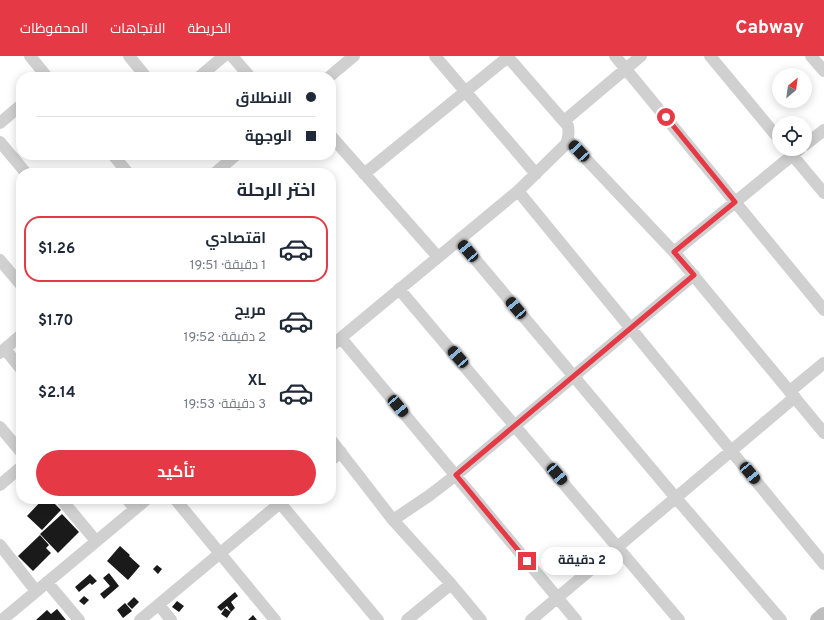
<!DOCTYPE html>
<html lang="ar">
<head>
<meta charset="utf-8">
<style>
  :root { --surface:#fff; --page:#f6f6f7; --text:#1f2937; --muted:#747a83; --line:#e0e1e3; --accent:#e63946 }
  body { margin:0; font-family:Overpass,Cairo,sans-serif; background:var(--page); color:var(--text); direction:rtl; height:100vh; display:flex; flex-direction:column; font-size:15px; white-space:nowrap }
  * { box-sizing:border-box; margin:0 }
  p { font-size:13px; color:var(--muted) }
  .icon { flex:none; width:22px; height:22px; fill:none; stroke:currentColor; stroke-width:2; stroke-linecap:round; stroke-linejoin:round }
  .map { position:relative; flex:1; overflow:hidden; direction:ltr }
  .sheet { position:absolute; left:16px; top:112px; width:320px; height:336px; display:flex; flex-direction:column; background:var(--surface); border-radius:16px; box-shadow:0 2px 10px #0003; direction:rtl }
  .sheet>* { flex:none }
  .hud { position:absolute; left:16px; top:16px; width:320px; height:88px; border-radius:16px; box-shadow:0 2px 10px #0003; direction:rtl; display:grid; align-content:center; height:88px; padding:0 20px; background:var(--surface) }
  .needle { width:26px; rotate:29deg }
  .controls { position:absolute; left:772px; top:12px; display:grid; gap:8px }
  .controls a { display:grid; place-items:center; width:40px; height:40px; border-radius:50%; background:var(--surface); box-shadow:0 2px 10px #0003; font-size:20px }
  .end { position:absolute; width:18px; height:18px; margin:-9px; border:5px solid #e63946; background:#fff; box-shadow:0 0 0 2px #fff }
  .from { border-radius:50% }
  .bubble { position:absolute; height:28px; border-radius:14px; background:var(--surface); box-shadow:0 2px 10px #0003; font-size:13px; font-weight:700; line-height:28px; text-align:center; direction:rtl }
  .car { position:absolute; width:12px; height:24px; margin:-12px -6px; border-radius:5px; box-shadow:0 0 3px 1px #0007; background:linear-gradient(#222 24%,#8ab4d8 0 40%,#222 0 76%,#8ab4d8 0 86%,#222 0) }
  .hud b { display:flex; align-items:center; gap:14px; height:38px; font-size:15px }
  .hud b+b { border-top:1px solid var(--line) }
  .hud i { width:10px; height:10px; background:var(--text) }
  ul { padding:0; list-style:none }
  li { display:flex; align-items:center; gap:12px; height:66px; margin:0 8px 6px; padding:0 12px; border:2px solid transparent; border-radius:16px }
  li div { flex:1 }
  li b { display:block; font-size:15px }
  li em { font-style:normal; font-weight:700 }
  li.on { border-color:var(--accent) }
  li>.icon { width:36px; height:36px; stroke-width:1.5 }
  h2 { padding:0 20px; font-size:18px; line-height:48px }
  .primary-button { display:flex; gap:8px; margin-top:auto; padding:8px 20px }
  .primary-button a { flex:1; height:46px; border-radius:24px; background:var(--accent); color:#fff; font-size:16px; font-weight:700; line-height:46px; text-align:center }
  header { display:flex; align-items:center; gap:24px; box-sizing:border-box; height:56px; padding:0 20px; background:var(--accent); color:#fff }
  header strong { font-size:19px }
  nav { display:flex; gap:22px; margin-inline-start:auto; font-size:14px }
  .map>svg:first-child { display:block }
</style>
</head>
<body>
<header>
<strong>Cabway</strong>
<nav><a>الخريطة</a><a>الاتجاهات</a><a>المحفوظات</a></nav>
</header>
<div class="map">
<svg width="824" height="564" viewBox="0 0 824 564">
  <rect width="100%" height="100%" fill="#fff"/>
  <path fill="#1a1a1a" d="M43 443H50L61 454 42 474 27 460Z
    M62 458 79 476 58 497 40 478Z
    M40 479 49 489 46 492 51 497 33 515 18 500Z
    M120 490 130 499 129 500 140 510 128 524 107 505Z
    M157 509 162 513 158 518 153 513Z
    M109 517 119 530 104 543 100 538 110 530 103 522Z
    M90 518 97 525 92 529 90 527 79 536 75 531Z
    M235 536 238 540 231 546 235 552 231 556 227 550 221 555 217 551Z
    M84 540 89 544 84 549 79 545Z
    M134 541 139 546 132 553 127 548Z
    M177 545 184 550 179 556 172 551Z
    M125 547 132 555 123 562 117 554Z
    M225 552 231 556 227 562 221 558Z
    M57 553 66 564H36L47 554 51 558Z
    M253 559 257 564H248Z"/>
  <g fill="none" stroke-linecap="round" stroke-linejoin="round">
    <path stroke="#d0d0d0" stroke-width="12" d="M30 0 47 21
      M129 0 146 21
      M232 0 250 21
      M435 0 536 118
      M615 0 824 254
      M710 0 779 83
      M811 0 824 15
      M199 21 224 0
      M329 21 354 0
      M564 65 641 0
      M0 67 21 49
      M331 80 438 201
      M568 84 674 196 824 377
      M0 86 26 117
      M805 89 824 74
      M788 94 824 137
      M113 99 128 117
      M215 117 236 99
      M364 118 508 1
      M518 135 824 508
      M459 184 676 442 781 564
      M674 196 800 93
      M0 204 21 229
      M399 233 679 564
      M341 282 576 564
      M331 290 518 135 566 88C569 82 569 77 568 70L507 0
      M5 293 21 313
      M0 297 21 279
      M790 335 824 307
      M0 371 21 396
      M331 384 393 464 451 528 481 564
      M331 404 341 396
      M0 429 21 411
      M61 443 96 485
      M127 443 135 453
      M175 443 275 564
      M280 447 378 564
      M393 464 430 439 456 419 694 219
      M0 489 36 535
      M47 526 79 564
      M159 549 171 564
      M2 564 147 443
      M140 564 285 443
      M407 564 451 528
      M531 564 795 341"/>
    <path stroke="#bdbdbd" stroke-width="16" d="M818 564 824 559"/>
  </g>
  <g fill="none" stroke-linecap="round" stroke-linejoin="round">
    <path stroke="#e63946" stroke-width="5" d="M527 505 456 419 694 219 674 196 735 146 666 61"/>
  </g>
</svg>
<div class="controls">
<a><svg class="needle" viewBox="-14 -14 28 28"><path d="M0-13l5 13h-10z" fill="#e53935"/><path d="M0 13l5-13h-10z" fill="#747a83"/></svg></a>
<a><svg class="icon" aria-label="locate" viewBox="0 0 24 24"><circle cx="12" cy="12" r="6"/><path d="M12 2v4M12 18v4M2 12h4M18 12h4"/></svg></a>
</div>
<i class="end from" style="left:666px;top:61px"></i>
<i class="end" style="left:527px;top:505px"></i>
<div class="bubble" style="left:541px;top:491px;width:82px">2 دقيقة</div>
<i class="car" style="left:579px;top:95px;rotate:317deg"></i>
<i class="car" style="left:468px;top:195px;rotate:320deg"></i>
<i class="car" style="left:516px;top:252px;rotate:320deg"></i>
<i class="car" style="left:458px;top:301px;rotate:319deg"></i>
<i class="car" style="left:398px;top:350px;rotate:140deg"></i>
<i class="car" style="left:750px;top:417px;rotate:141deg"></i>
<i class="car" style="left:557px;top:418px;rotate:140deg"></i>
<div class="hud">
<b><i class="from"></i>الانطلاق</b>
<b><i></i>الوجهة</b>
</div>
<section class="sheet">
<h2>اختر الرحلة</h2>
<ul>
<li class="on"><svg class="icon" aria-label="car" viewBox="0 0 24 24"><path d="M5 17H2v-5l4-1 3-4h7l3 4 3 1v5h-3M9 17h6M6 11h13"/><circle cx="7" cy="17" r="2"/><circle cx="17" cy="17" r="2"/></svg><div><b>اقتصادي</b><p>1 دقيقة · 19:51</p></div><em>$1.26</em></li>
<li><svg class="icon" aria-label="car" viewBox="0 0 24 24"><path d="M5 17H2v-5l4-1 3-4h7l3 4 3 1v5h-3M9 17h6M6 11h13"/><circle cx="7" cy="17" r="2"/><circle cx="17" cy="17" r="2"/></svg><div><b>مريح</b><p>2 دقيقة · 19:52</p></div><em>$1.70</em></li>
<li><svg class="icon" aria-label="car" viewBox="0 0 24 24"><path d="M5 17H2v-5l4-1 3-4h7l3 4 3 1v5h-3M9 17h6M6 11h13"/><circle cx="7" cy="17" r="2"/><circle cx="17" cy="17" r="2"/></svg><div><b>XL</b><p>3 دقيقة · 19:53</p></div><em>$2.14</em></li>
</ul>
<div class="primary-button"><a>تأكيد</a></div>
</section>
</div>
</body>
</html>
